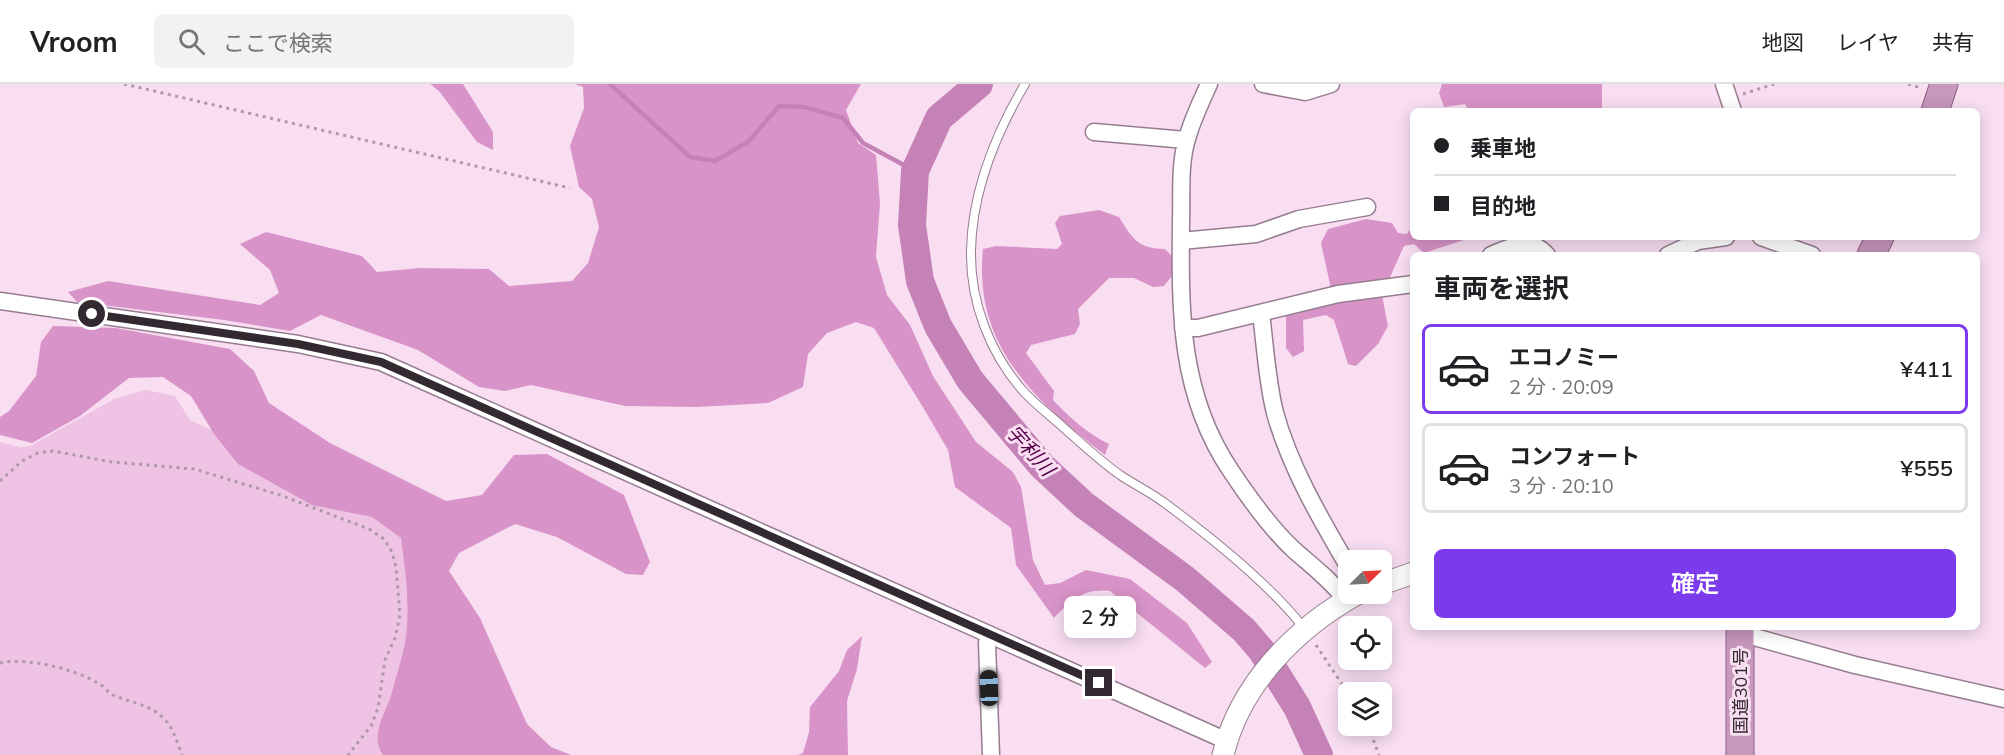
<!DOCTYPE html>
<html lang="ja">
<head>
<meta charset="utf-8">
<style>
  :root { --surface:#fff; --page:#f2f2f2; --text:#202124; --muted:#757577; --line:#e0e0e0; --accent:#7c3aed }
  body { margin:0; font-family:Mulish,"Noto Sans JP",sans-serif; background:var(--page); color:var(--text); height:100vh; display:flex; flex-direction:column; font-size:22px; white-space:nowrap }
  * { box-sizing:border-box; margin:0 }
  p { font-size:20px; color:var(--muted) }
  .icon { flex:none; width:33px; height:33px; fill:none; stroke:currentColor; stroke-width:2; stroke-linecap:round; stroke-linejoin:round }
  .map { position:relative; flex:1; overflow:hidden }
  .panel { position:absolute; left:1410px; top:168px; width:570px; height:378px; display:flex; flex-direction:column; background:var(--surface); border-radius:9px; box-shadow:0 3px 15px #0003 }
  .panel>* { flex:none }
  .hud { position:absolute; left:1410px; top:24px; width:570px; height:132px; border-radius:9px; box-shadow:0 3px 15px #0003; display:grid; align-content:center; height:132px; padding:0 24px; background:var(--surface) }
  .needle { width:39px; rotate:66deg }
  .controls { position:absolute; left:1338px; top:466px; display:grid; gap:12px }
  .controls a { display:grid; place-items:center; width:54px; height:54px; border-radius:9px; background:var(--surface); box-shadow:0 3px 15px #0003; font-size:30px }
  .end { position:absolute; width:27px; height:27px; margin:-14px; border:8px solid #332931; background:#fff; box-shadow:0 0 0 3px #fff }
  .from { border-radius:50% }
  .bubble { position:absolute; height:42px; border-radius:9px; background:var(--surface); box-shadow:0 3px 15px #0003; font-size:20px; font-weight:600; line-height:42px; text-align:center }
  .car { position:absolute; width:18px; height:36px; margin:-18px -9px; border-radius:8px; box-shadow:0 0 4px 2px #0007; background:linear-gradient(#222 24%,#8ab4d8 0 40%,#222 0 76%,#8ab4d8 0 86%,#222 0) }
  .hud b { display:flex; align-items:center; gap:21px; height:57px; font-size:22px }
  .hud b+b { border-top:2px solid var(--line) }
  .hud i { width:15px; height:15px; background:var(--text) }
  ul { padding:0; list-style:none }
  li { display:flex; align-items:center; gap:18px; height:90px; margin:0 12px 9px; padding:0 12px; border:3px solid var(--line); border-radius:9px }
  li div { flex:1 }
  li b { display:block; font-size:22px }
  li em { font-style:normal; font-weight:600 }
  li.selected { border-color:var(--accent) }
  li>.icon { width:54px; height:54px; stroke-width:1.5 }
  h2 { padding:0 24px; font-size:27px; line-height:72px }
  .cta { display:flex; gap:12px; margin-top:auto; padding:12px 24px }
  .cta a { flex:1; height:69px; border-radius:9px; background:var(--accent); color:#fff; font-size:24px; font-weight:600; line-height:69px; text-align:center }
  header { display:flex; align-items:center; gap:36px; box-sizing:border-box; height:84px; padding:0 30px; background:var(--surface); border-bottom:2px solid var(--line) }
  header strong { font-size:28px }
  nav { display:flex; gap:33px; margin-inline-start:auto; font-size:21px }
  .search { width:420px; height:54px; background:var(--page); display:flex; align-items:center; gap:15px; box-sizing:border-box; padding:0 21px; border-radius:9px; color:var(--muted); font-size:22px }
  .map>svg:first-child { display:block }
</style>
</head>
<body>
<header>
<strong>Vroom</strong>
<div class="search"><svg class="icon" aria-label="search" viewBox="0 0 24 24"><circle cx="10" cy="10" r="6"/><path d="M15 15l6 6"/></svg>ここで検索</div>
<nav><a>地図</a><a>レイヤ</a><a>共有</a></nav>
</header>
<div class="map">
<svg width="2004" height="671" viewBox="0 0 2004 671">
  <rect width="100%" height="100%" fill="#f9def2"/>
  <path fill="#efc3e3" d="M146 306 175 312 190 336 379 422 408 447 418 671H0V358L19 363 30 362 116 314Z"/>
  <path fill="#d894c8" d="M430 0H463L493 48V66L477 58 439 7Z
    M575 0H861L846 26 858 59 876 71 880 119 876 173 887 211 910 241 933 292 976 358 1013 388 1021 403 1033 476 1045 501 1060 499 1086 486 1130 495 1187 539 1212 578 1205 584 1110 507C1084 504 1071 516 1054 534L1016 481 1011 444 955 403 948 366 924 325 874 244 856 238 827 249 808 270 803 303 768 319 697 323 625 322 531 301 505 307 479 303 418 266 321 231 290 247 224 236 77 218 68 208 108 197 260 221 279 209 270 186 240 160 266 148 362 172 377 188 420 184 489 185 509 202 572 197 588 179 599 143 592 115 579 103 570 62 584 24 583 3Z
    M1442 0H1602V27H1469L1465 20 1444 23 1439 9Z
    M1099 126 1119 133C1132 154 1138 165 1165 165L1172 172V192L1164 202 1153 203 1134 194H1109L1078 225 1080 240 1075 250 1031 261 1026 269 1054 307 1053 316C1069 333 1088 350 1109 360L1105 371C1035 317 973 262 983 165L996 162 1057 165 1062 160 1055 139 1060 132Z
    M1366 135 1392 139 1398 149 1407 150 1413 141V153H1473L1424 169 1414 160 1404 162 1382 211 1388 242 1378 260 1356 282 1348 280 1334 236 1326 231 1303 236 1304 267 1293 273 1286 264V232L1329 216 1330 200 1321 159 1328 145Z
    M53 242 116 244 230 265 254 287 269 319 330 359 446 417 482 411 514 371 547 370 624 411 650 478 643 491 626 490 557 453 515 440 459 469 449 487 480 534 527 640 551 663 571 671H383C368 650 388 627 393 605 398 585 406 563 407 542 409 513 405 483 401 454L372 433 312 421 238 380 214 350 191 312 163 293 129 294 80 332 32 359 0 351V333L9 327 36 292 41 258Z
    M862 552 857 585 847 617 848 671H798L803 669 809 648 810 623 839 587 847 566Z"/>
  <g fill="none" stroke-linecap="round" stroke-linejoin="round">
    <path stroke="#c582b6" stroke-width="4.5" d="M610 0 690 73 715 77 748 58 779 22 804 23 843 34 863 59 915 87"/>
    <path stroke="#c582b6" stroke-width="28" d="M979 0 939 34 915 87 912 141 920 197 938 242 970 296 1042 382 1084 421 1185 495 1244 546 1262 567 1297 623 1319 671"/>
    <defs>
      <path id="service" d="M1025 0C995 51 972 107 971 167 970 218 990 270 1024 308 1036 321 1051 332 1064 344 1082 360 1100 377 1120 391 1135 401 1152 409 1166 420 1212 454 1269 500 1304 544"/>
      <path id="minor" d="M1209 0C1201 18 1192 36 1187 55 1179 81 1182 111 1181 137 1180 227 1179 310 1231 387 1249 414 1270 444 1294 466 1312 482 1331 496 1346 516
        M1263 0 1305 8 1331 0
        M1724 0 1733 27
        M1094 48 1186 56
        M1761 153 1812 171
        M1181 157 1256 150 1299 135 1367 123
        M1491 171C1510 163 1530 152 1547 171
        M1668 171 1698 157 1726 153
        M0 217 298 260 381 278 1227 657
        M1261 229C1265 261 1267 297 1275 329 1290 383 1320 434 1348 482
        M1183 244H1198L1338 210 1413 200
        M1740 549 1855 581 2004 615
        M989 550 987 559 991 671"/>
      <path id="tertiary" d="M1382 500 1413 489
        M1223 671C1240 600 1296 544 1357 510"/>
      <path id="trunk" d="M1935 27 1944 0
        M1871 171 1880 153
        M1740 671V543"/>
    </defs>
    <use href="#service" stroke="#957d8f" stroke-width="10"/>
    <use href="#minor" stroke="#957d8f" stroke-width="19"/>
    <use href="#tertiary" stroke="#957d8f" stroke-width="23"/>
    <use href="#trunk" stroke="#8a6080" stroke-width="29"/>
    <path stroke="#ae99a8" stroke-width="3" stroke-dasharray="3 4.5" stroke-linecap="butt" d="M124 0 570 104
      M1908 0 1921 4
      M1743 10 1774 0
      M0 397 22 377 38 369 53 367 112 378 194 385 280 411 369 445 384 455 392 468 396 483 400 531 395 554 385 576 378 624 371 642 348 671
      M1316 561 1348 609
      M0 579C27 573 74 585 98 599 104 602 107 608 113 611 128 618 147 620 160 631 173 641 176 656 182 671
      M1368 642 1379 671"/>
    <use href="#service" stroke="#fff" stroke-width="8"/>
    <use href="#minor" stroke="#fff" stroke-width="16"/>
    <use href="#tertiary" stroke="#fff" stroke-width="21"/>
    <use href="#trunk" stroke="#c797bc" stroke-width="27"/>
  </g>
  <g fill="none" stroke-linecap="round" stroke-linejoin="round">
    <path stroke="#332931" stroke-width="8" d="M92 230 298 260 381 278 1099 599"/>
  </g>
  <g text-anchor="middle" dominant-baseline="central" stroke-width="6" stroke-linejoin="round" paint-order="stroke">
    <g font-size="18" fill="#332931" stroke="#f9def2">
      <text transform="translate(1740 607) rotate(-90)">国道301号</text>
    </g>
    <g font-size="20" font-style="italic" fill="#540049" stroke="#f9def2">
      <text transform="translate(1031 366) rotate(48)">宇利川</text>
    </g>
  </g>
</svg>
<div class="controls">
<a><svg class="needle" viewBox="-14 -14 28 28"><path d="M0-13l5 13h-10z" fill="#e53935"/><path d="M0 13l5-13h-10z" fill="#757577"/></svg></a>
<a><svg class="icon" aria-label="locate" viewBox="0 0 24 24"><circle cx="12" cy="12" r="6"/><path d="M12 2v4M12 18v4M2 12h4M18 12h4"/></svg></a>
<a><svg class="icon" aria-label="layers" viewBox="0 0 24 24"><path d="M12 4l9 5-9 5-9-5zM3 14l9 5 9-5"/></svg></a>
</div>
<i class="end from" style="left:92px;top:230px"></i>
<i class="end" style="left:1099px;top:599px"></i>
<div class="bubble" style="left:1064px;top:512px;width:72px">2 分</div>
<i class="car" style="left:989px;top:604px;rotate:358deg"></i>
<div class="hud">
<b><i class="from"></i>乗車地</b>
<b><i></i>目的地</b>
</div>
<section class="panel">
<h2>車両を選択</h2>
<ul>
<li class="selected"><svg class="icon" aria-label="car" viewBox="0 0 24 24"><path d="M5 17H2v-5l4-1 3-4h7l3 4 3 1v5h-3M9 17h6M6 11h13"/><circle cx="7" cy="17" r="2"/><circle cx="17" cy="17" r="2"/></svg><div><b>エコノミー</b><p>2 分 · 20:09</p></div><em>¥411</em></li>
<li><svg class="icon" aria-label="car" viewBox="0 0 24 24"><path d="M5 17H2v-5l4-1 3-4h7l3 4 3 1v5h-3M9 17h6M6 11h13"/><circle cx="7" cy="17" r="2"/><circle cx="17" cy="17" r="2"/></svg><div><b>コンフォート</b><p>3 分 · 20:10</p></div><em>¥555</em></li>
</ul>
<div class="cta"><a>確定</a></div>
</section>
</div>
</body>
</html>
